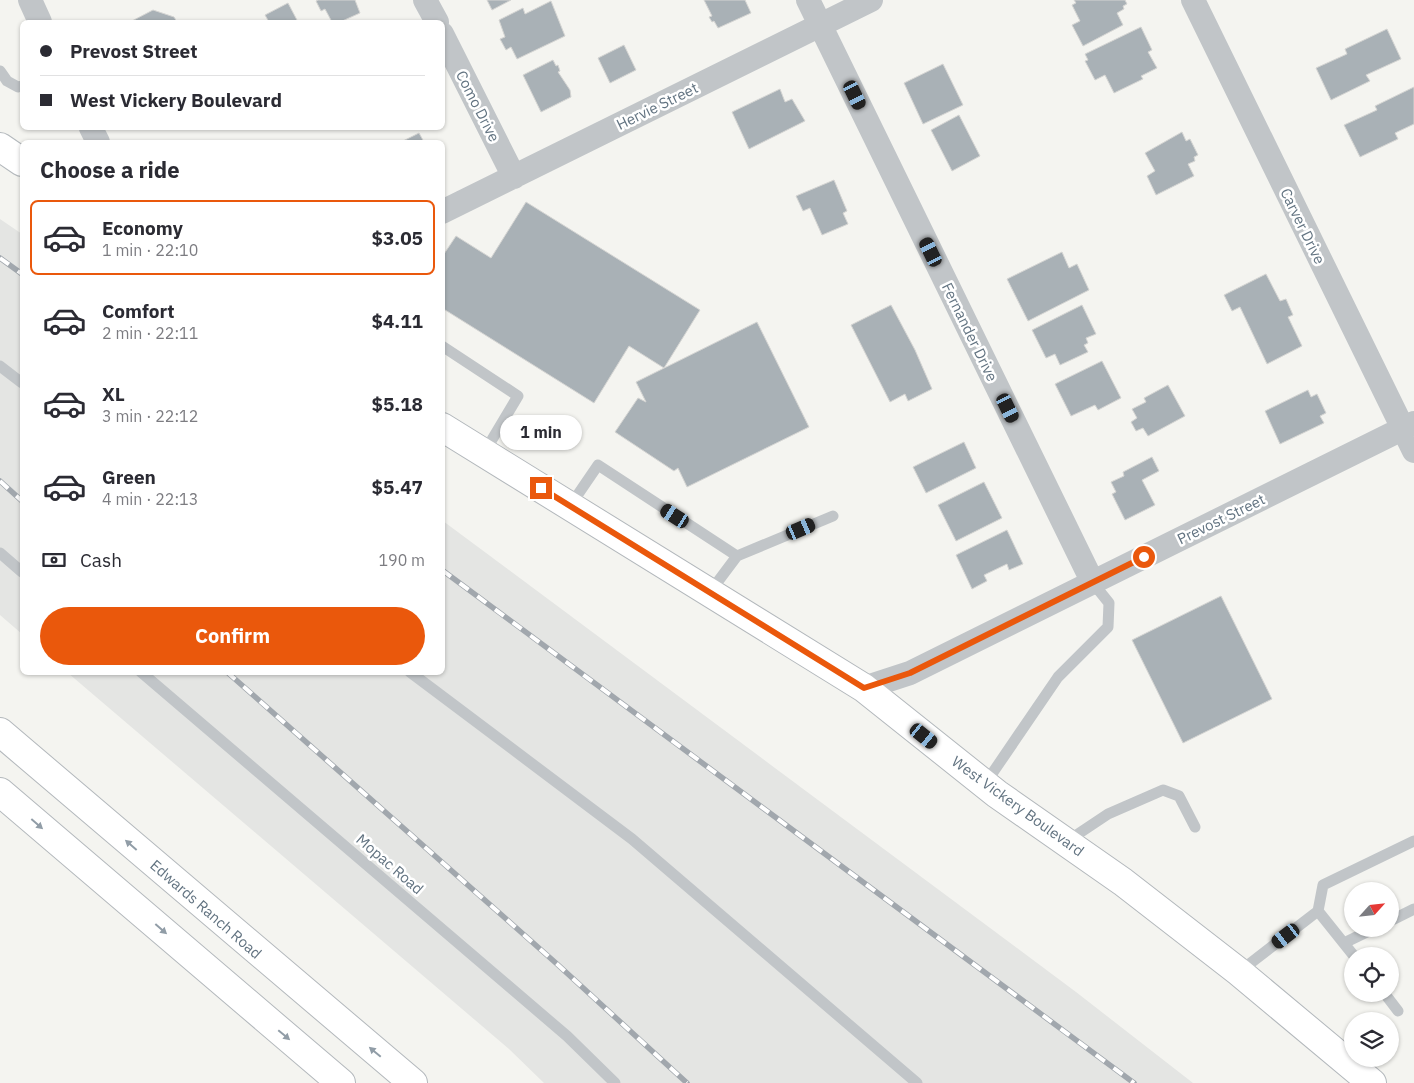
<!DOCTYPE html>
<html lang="en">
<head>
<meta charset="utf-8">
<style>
  :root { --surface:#fff; --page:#f7f7f7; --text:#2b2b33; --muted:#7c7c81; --line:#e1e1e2; --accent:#ea580c }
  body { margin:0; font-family:"IBM Plex Sans",sans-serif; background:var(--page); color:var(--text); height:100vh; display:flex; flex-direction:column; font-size:19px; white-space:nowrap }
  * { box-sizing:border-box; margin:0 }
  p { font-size:16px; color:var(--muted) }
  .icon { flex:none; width:28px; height:28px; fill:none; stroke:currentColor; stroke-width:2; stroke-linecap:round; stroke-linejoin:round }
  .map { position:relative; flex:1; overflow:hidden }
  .sheet { position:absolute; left:20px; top:140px; width:425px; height:535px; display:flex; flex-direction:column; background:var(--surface); border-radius:8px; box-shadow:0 1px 4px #0004 }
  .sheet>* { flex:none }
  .banner { position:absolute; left:20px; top:20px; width:425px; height:110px; border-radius:8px; box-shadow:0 1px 4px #0004; display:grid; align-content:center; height:110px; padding:0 20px; background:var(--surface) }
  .needle { width:32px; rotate:63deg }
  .fabs { position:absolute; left:1344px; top:882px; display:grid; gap:10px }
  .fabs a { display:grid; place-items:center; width:55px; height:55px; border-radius:50%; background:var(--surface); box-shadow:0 1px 4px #0004; font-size:25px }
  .end { position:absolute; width:22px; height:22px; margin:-11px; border:6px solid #ea580c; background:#fff; box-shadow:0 0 0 2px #fff }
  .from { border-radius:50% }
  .bubble { position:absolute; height:35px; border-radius:18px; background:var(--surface); box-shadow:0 1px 4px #0004; font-size:16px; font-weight:700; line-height:35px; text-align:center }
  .car { position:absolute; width:15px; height:30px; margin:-15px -8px; border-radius:6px; box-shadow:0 0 4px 1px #0007; background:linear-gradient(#222 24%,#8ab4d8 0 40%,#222 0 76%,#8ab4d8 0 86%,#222 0) }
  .banner b { display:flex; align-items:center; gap:18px; height:48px; font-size:19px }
  .banner b+b { border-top:1px solid var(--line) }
  .banner i { width:12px; height:12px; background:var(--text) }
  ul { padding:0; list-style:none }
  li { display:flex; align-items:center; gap:15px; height:75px; margin:0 10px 8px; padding:0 10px; border:2px solid transparent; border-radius:8px }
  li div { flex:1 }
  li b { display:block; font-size:19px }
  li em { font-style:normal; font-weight:700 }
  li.active { border-color:var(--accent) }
  li>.icon { width:45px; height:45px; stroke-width:1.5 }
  h2 { padding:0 20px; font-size:22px; line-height:60px }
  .pay { display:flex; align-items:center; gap:12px; height:55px; padding:0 20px; font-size:19px }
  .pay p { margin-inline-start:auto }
  .primary-button { display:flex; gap:10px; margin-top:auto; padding:10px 20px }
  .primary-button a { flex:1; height:58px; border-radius:30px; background:var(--accent); color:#fff; font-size:20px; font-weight:700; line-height:58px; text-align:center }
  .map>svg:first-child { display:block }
</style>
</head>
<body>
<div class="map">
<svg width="1414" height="1083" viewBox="0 0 1414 1083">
  <rect width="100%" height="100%" fill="#f4f4f0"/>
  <path fill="#e4e5e3" d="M0 219 22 234V634L0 615Z
    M443 521 1076 992 1193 1083H544L509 1049 68 673 442 672Z"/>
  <path fill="#a9b1b6" stroke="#d5d5d3" d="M318 0H355L360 13 340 22H332L325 9 321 11 316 1Z
    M487 0H511L492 10Z
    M704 0H745L751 13 718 28 714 21 712 22 709 17 712 16Z
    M1074 0H1125L1127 4 1123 6 1124 9 1117 13 1123 25 1083 46 1072 25 1080 21 1072 5 1076 3Z
    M551 1 565 36 517 59 511 47 506 50 500 39 505 37 499 20 523 8 525 14Z
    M288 3 298 22H269L265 15Z
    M153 10 174 17 177 22H130Z
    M1141 27 1152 50 1148 52 1157 68 1141 76 1143 79 1114 93 1105 75 1095 80 1085 61 1088 60 1085 54Z
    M1387 29 1401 59 1366 75 1370 81 1331 100 1316 68 1347 54 1345 49Z
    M624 45 636 70 610 83 598 58Z
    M553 60 556 66 558 65 560 71 558 72 570 90 571 97 541 112 523 75Z
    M943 64 963 105 923 124 904 83Z
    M1414 87V124L1395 133 1398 139 1360 157 1344 125 1377 110 1375 106Z
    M780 89 785 102 792 99 805 121 749 149 732 112Z
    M959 115 980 156 952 171 931 130Z
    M1182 132 1186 141 1190 139 1198 155 1194 157 1195 161 1188 164 1194 176 1156 195 1147 176 1155 171 1145 153Z
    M419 133 424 142H401Z
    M834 180 847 211 843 213 848 224 822 235 810 208 803 211 796 196Z
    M526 202 700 310 664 368 629 346 594 403 442 308V257L456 236 491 258Z
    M1062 252 1069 268 1077 264 1089 290 1028 321 1007 279Z
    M1266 274 1280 301 1286 299 1293 315 1288 317 1302 346 1267 364 1240 307 1232 311 1224 295Z
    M891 305 915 350 932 389 908 401 905 394 890 402 851 325Z
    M1082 305 1096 334 1086 338 1088 343 1084 345 1088 352 1060 365 1055 354 1046 358 1032 330Z
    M757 322 809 427 687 487 678 468 674 471 615 432 638 398 646 402 636 382Z
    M1102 361 1121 398 1098 410 1095 405 1071 416 1055 384Z
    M1168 385 1185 416 1148 436 1143 428 1136 431 1131 422 1137 418 1132 409 1146 402 1144 398Z
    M1308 390 1311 397 1317 394 1326 413 1320 416 1324 423 1280 444 1265 411Z
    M964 442 976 468 926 493 913 467Z
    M1152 457 1159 471 1142 480 1155 505 1125 520 1112 494 1116 492 1111 482 1124 476 1123 472Z
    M984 482 1002 518 956 541 938 505Z
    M1007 530 1023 564 1009 570 1007 564 984 575 987 581 972 589 956 555Z
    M1221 596 1272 699 1183 743 1132 640Z"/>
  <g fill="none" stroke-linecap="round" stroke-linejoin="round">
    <defs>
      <path id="secondary" d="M0 147 22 162
        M442 427 864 688 997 794 1123 882 1239 972 1372 1083
        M0 732 413 1083
        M0 792 341 1083"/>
    </defs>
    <use href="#secondary" stroke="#b3b8bc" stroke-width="30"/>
    <path stroke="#c1c5c8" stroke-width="11" d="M0 71 7 81 18 87 22 86
      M442 346 518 396 484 453
      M0 366 22 383
      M570 506 598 465 737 556 710 592
      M0 553 22 572
      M737 556 833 516
      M141 672 567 1036 615 1083
      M410 672 632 839 917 1083
      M985 784 1058 677 1108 627 1109 603 1093 583
      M1066 842 1108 814 1163 790 1179 796 1195 827
      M1318 911 1323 885 1414 841
      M1390 921 1414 909
      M1344 943 1373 929
      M1239 972 1318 911 1354 956
      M1385 994 1398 1011"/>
    <path stroke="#c1c5c8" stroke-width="24" d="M30 0 40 22
      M425 0 437 22
      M808 0 1093 583
      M1193 0 1414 451
      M442 34 514 177
      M91 128 98 142
      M442 212 871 0
      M864 688 910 673 1414 423"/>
    <use href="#secondary" stroke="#fff" stroke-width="28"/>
    <defs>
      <path id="rail" d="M0 258 22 274
        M0 481 22 501
        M442 570 1134 1083
        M227 672 557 964 687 1083"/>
    </defs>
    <use href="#rail" stroke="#a1a7ad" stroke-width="5.5"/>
    <use href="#rail" stroke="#fff" stroke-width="4" stroke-dasharray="11" stroke-linecap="butt"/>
  </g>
  <defs><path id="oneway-solid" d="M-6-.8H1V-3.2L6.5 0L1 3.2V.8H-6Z" transform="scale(1.25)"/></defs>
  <g fill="#919da7">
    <use href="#oneway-solid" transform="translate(37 824) rotate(41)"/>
    <use href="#oneway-solid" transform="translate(131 845) rotate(-139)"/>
    <use href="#oneway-solid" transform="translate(161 929) rotate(41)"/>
    <use href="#oneway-solid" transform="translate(284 1035) rotate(40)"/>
    <use href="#oneway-solid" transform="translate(375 1052) rotate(-140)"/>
  </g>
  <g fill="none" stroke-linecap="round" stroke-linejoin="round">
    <path stroke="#ea580c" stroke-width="6" d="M541 488 864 688 910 673 1144 557"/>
  </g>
  <g text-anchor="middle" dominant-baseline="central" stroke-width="5" stroke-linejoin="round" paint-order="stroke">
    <g font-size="15" fill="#627381" stroke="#fff">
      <text transform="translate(478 106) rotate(63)">Como Drive</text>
      <text transform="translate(657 106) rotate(-26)">Hervie Street</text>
      <text transform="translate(1303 226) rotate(64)">Carver Drive</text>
      <text transform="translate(970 332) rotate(64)">Fernander Drive</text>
      <text transform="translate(1221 519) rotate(-26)">Prevost Street</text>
      <text transform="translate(1018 806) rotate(36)">West Vickery Boulevard</text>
      <text transform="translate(390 864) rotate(41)">Mopac Road</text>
      <text transform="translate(206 909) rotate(41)">Edwards Ranch Road</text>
    </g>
  </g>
</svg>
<div class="fabs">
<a><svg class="needle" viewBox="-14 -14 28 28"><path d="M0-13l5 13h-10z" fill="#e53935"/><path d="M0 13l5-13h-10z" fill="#7c7c81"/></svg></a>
<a><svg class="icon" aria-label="locate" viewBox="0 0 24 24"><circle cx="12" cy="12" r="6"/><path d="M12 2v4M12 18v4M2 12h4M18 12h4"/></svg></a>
<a><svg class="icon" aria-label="layers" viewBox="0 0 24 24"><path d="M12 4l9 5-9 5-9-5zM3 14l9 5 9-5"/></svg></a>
</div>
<i class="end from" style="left:1144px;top:557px"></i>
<i class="end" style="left:541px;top:488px"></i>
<div class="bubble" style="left:500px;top:415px;width:82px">1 min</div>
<i class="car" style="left:855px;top:95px;rotate:154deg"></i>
<i class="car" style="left:931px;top:252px;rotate:334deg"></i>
<i class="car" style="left:1008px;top:408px;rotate:154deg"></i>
<i class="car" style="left:675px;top:516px;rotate:303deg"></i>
<i class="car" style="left:801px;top:529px;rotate:67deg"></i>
<i class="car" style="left:924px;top:736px;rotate:129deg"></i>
<i class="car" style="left:1286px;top:936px;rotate:233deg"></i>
<div class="banner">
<b><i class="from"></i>Prevost Street</b>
<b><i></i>West Vickery Boulevard</b>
</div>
<section class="sheet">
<h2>Choose a ride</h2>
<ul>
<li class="active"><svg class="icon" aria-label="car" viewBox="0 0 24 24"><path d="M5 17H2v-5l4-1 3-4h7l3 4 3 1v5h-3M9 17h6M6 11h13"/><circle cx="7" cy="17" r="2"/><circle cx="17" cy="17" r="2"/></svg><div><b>Economy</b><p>1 min · 22:10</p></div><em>$3.05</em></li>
<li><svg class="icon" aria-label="car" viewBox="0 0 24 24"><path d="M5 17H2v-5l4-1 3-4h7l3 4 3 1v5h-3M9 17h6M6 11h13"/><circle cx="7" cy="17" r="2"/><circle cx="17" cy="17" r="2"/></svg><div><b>Comfort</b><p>2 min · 22:11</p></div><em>$4.11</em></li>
<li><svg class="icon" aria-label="car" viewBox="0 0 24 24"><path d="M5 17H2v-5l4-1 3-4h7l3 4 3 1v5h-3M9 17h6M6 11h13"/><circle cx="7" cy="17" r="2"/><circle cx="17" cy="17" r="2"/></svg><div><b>XL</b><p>3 min · 22:12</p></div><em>$5.18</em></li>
<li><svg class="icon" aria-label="car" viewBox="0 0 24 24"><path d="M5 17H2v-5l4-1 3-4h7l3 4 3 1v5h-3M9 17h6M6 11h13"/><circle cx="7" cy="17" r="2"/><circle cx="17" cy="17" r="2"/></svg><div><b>Green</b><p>4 min · 22:13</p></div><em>$5.47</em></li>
</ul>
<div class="pay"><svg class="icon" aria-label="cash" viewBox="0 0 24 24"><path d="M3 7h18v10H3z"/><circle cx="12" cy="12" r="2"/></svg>Cash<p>190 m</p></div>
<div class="primary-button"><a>Confirm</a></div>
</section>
</div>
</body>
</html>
